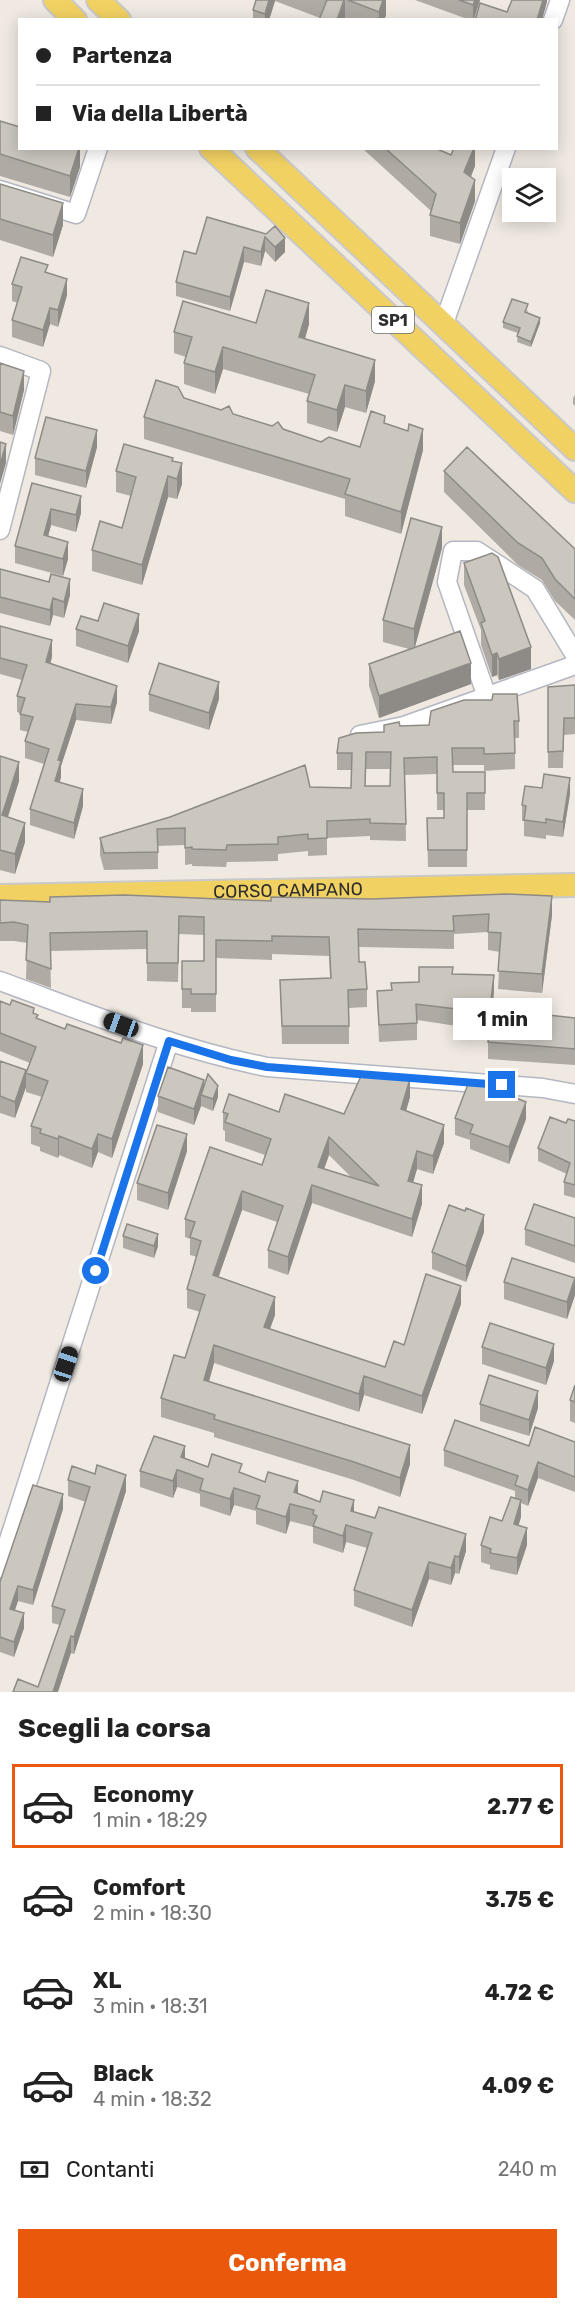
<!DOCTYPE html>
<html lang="it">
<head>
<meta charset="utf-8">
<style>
  :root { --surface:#fff; --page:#f6f6f6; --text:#222; --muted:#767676; --line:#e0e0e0; --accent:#ea580c }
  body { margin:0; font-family:Rubik,sans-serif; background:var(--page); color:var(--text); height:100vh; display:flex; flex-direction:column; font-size:22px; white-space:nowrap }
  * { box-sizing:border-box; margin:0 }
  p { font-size:20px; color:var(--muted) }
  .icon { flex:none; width:33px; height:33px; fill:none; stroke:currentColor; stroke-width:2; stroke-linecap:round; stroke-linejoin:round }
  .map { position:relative; height:1692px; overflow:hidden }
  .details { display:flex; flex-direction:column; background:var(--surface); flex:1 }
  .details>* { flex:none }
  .banner { position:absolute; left:18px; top:18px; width:540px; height:132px; border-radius:0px; box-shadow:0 3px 15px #0003; display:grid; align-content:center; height:132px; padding:0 18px; background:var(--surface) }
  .fabs { position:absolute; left:502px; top:168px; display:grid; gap:12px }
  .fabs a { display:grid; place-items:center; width:54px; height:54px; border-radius:0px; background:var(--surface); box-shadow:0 3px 15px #0003; font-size:30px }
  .end { position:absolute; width:27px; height:27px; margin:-14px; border:8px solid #1a73e8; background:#fff; box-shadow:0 0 0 3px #fff }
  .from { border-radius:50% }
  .bubble { position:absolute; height:42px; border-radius:0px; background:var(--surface); box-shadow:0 3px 15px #0003; font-size:20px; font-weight:700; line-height:42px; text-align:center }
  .car { position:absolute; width:18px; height:36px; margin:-18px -9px; border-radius:8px; box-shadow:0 0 4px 2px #0007; background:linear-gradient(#222 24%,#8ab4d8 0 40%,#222 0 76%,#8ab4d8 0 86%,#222 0) }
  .banner b { display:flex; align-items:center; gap:21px; height:57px; font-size:22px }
  .banner b+b { border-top:2px solid var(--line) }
  .banner i { width:15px; height:15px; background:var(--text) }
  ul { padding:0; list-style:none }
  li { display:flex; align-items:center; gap:18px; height:84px; margin:0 12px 9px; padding:0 6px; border:3px solid transparent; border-radius:0px }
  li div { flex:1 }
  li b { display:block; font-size:22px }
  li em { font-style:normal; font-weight:700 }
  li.selected { border-color:var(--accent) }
  li>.icon { width:54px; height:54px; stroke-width:1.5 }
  h2 { padding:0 18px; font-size:27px; line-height:72px }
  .pay { display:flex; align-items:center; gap:15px; height:66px; padding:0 18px; font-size:22px }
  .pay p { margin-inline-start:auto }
  .button { display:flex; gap:12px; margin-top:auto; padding:12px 18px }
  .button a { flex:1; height:69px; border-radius:0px; background:var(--accent); color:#fff; font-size:24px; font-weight:700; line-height:69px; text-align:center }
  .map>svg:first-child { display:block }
</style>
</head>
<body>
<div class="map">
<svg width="575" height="1692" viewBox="0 0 575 1692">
  <rect width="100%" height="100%" fill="#efe9e1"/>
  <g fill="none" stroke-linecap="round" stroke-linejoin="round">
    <defs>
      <path id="minor" d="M553 20 560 0
        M0 190 76 214 98 148
        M444 323 506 148
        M0 356 41 371 0 530
        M487 697 447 582 453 551H477L535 589 575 655
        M360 735 404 726 575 665
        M0 981C88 1013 175 1049 267 1067L543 1088 575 1094
        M0 1568 169 1041"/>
      <g id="major">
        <path d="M55 0 75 20"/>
        <path d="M98 0 119 20"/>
        <path d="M211 148 575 491"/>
        <path d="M257 148 575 449"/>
        <path id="s1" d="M0 896 575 885"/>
      </g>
    </defs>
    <use href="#minor" stroke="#b4b7c1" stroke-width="21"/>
    <use href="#major" stroke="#c9c9c9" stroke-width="26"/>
    <use href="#minor" stroke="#fff" stroke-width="18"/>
    <use href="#major" stroke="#f2d163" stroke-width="22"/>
  </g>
  <path fill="#afaba4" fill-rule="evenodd" d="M256 0H386V15L384 20H319L320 18 275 1 269 20H253V10Z
    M415 0H480L474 20H470Z
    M0 121 80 148V167L70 197 0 176Z
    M362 148H435L451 155 475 148V166L471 177 475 201 460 244 430 236V215L431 211Z
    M0 184 63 225 53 257 0 240Z
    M266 234 285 252 275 262 265 251 261 266 244 262 230 311 176 296V282L196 254Z
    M48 273 67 295 58 327 50 324 43 347 12 337V320L18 303 12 301V284Z
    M528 310 527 313 540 323 531 347 517 342 518 333 503 328V322Z
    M256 323 309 324 305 339 375 381 366 413 345 407 337 432 307 423V401L309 394 223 369 215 394 184 384V363L186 357 174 353V332Z
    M0 363 24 390 13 435 0 431Z
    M575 395V406L573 404V398Z
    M184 398 272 426 283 429 321 442 360 447 385 424 423 450 401 534 345 516V499L144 439V417Z
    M97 447 86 488 35 475V458Z
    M173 461 182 484 177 499 168 497 142 585 92 571V550L122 528 131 496 116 492V471Z
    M444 471 575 549V620L555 601 542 580 518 565 444 492Z
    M32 483 81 513 76 532 51 525 48 536 68 559 63 576 15 563V546Z
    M442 548 415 647 471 684 379 718 369 686V664L409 649 383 642V620Z
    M464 563 531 669 499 680 497 675 492 677 481 645V630L464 585Z
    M0 569 70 595 64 618 53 615 50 626 0 613Z
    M98 621 139 631 128 663 76 646V629Z
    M0 626 52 657 50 664 117 702 111 724 76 720 61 766V777L60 782 83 806 74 839 30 825V809L44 764 25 758V741L28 732 20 730V713L17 712V696L22 680 0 674Z
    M575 685V734L564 735 563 768H548V687Z
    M149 694 219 699 209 730 149 711Z
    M519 721V738H515V769L484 771V765H453V772H485V810H467V867H428L427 818H444V810H437V774L405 775 406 841 370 840V836L327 838V855L308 856V851L278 854V861L227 862 226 867 192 866V864L185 865V845L158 846V869L104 870 100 855V838L310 787 351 788 352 770H337V753L384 732 400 726ZM366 769H391L390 786H365Z
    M0 756 19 781 8 817 25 842 15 874 0 870Z
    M570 794 563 837 546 835V839L524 836V821H522V805Z
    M0 900 552 915 542 993 498 989 500 952 488 950V932L454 934V949L359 947V962L367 989V1007L349 1008V1044H282L280 980 330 978 329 956 272 954V960L216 958V1012H191V1008H182V961H204V935L179 934 178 982 147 981V949L50 951 51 988 26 979 27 943 14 941H0Z
    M453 974 494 991 493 1002 531 1013 575 1018V1065L488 1059V1042L490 1025 457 1022V1026L417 1020V1040L379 1042 377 991 391 990 419 982Z
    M0 1001 34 1014 38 1019 143 1064 112 1158 98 1152 92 1168 59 1155 58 1158 40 1151V1147L31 1144V1126L42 1097 26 1092V1073L30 1063 0 1051Z
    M0 1061 26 1087 15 1118 0 1113Z
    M204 1085 218 1097 213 1111 201 1106 194 1125 158 1112V1096Z
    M410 1097 406 1111 444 1143 433 1174 417 1169 413 1183 422 1204 412 1237 312 1203 288 1275 268 1268V1250L277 1222 242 1210 218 1277 275 1315 270 1329 385 1367 404 1345 461 1304 422 1414 364 1395 359 1412 214 1363 209 1382 410 1464 400 1497 354 1480 214 1437V1433L161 1417V1398L185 1358 200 1312 187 1308V1289L197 1257 190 1255V1239L185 1237V1219L262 1165 265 1155 225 1141V1131L223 1130V1112H279L344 1114ZM329 1155 352 1178 324 1169Z
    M455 1118 526 1119 509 1164 470 1149V1140L455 1135Z
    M575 1121V1198L564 1195V1182L567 1174 538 1161V1148L566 1123Z
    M187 1151 168 1210 137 1200V1183Z
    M575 1218V1263L525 1245V1229Z
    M484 1232 466 1282 432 1269V1252Z
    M123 1236 158 1246 154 1258 123 1248Z
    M504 1282 575 1295 567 1319 504 1299Z
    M482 1347 554 1361 546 1385 482 1364Z
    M575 1385V1423L570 1421V1400Z
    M480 1404 538 1408 529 1436 480 1421Z
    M575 1442V1492L538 1478 528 1506 521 1503V1517L518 1526 527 1545 517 1575 490 1569V1565L481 1562V1545L502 1521 515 1498V1491L444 1466V1450Z
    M185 1458 208 1467 242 1473 320 1502 354 1512 466 1551 459 1574 455 1573 451 1585 429 1579 412 1627 354 1606V1590L367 1548 346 1542 343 1553 313 1543V1527L290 1521 286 1534 256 1524V1511L234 1505 230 1516 200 1506V1494L181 1488 177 1487 173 1498 140 1487V1471Z
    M68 1480 126 1491 74 1654 71 1653 38 1687 60 1625 52 1623V1606L86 1502 68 1496Z
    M63 1509 33 1605 18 1601 15 1610 24 1628 14 1657 0 1652V1582Z"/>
  <path fill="#8e8b86" d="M269 0H275V1L269 20H265V14Z
    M345 0V20H337Z
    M383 0H386V15L384 20H379V12Z
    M475 0H480L473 20V5Z
    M543 0H547V2L542 20H537Z
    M79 148H80V167L70 197V176Z
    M474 148H475V166L464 193V172Z
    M475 180V201L460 244V223Z
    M63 203V225L53 257V235Z
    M265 237V251L261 266V252Z
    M285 238V252L275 262V247Z
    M244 247V262L230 311V297Z
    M67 279V295L58 327V310Z
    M309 303V324L299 359V337Z
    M50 308V324L43 347V330Z
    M540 318V323L531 347V342Z
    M223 347V369L215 394V372Z
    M375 360V381L366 413V391Z
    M24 371V390L13 435V416Z
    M345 385V407L337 432V410Z
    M423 429V450L401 534V512Z
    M97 430V447L86 488V471Z
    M6 444V463L0 484V465Z
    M182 463V484L177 499V479Z
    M168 476V497L142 585V565Z
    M81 496V513L76 532V515Z
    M51 509V525L44 552V535Z
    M442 527V548L414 650V629Z
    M68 542V559L63 576V559Z
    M70 579V595L64 618V602Z
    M53 598V615L50 626V610Z
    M139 614V631L128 663V646Z
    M52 640V657L46 679V662Z
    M531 647V669L499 680V659Z
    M497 653V675L492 677V655Z
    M471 663V684L379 718V696Z
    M219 682V699L209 730V713Z
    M117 686V702L111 724V707Z
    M76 704V720L61 766V777L55 797V781L58 760Z
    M19 762V781L2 835V815Z
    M570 778V794L563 837V822Z
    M83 789V806L74 839V823Z
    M25 823V842L15 874V854Z
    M552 896V915L542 993V974Z
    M494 975V991L490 1025V1008Z
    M143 1045V1064L112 1158V1139Z
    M26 1070V1087L15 1118V1102Z
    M410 1079V1097L401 1128V1109Z
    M204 1080V1095H201V1106L194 1125V1109Z
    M218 1086V1097L213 1111V1099Z
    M526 1102V1119L509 1164V1147Z
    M444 1125V1143L433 1174V1156Z
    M98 1134V1152L92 1168V1149Z
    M187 1134V1151L168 1210V1193Z
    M59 1136V1155L58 1158V1139Z
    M329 1137V1155L318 1186V1167Z
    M417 1151V1169L408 1199V1181Z
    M312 1185V1203L288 1275V1257Z
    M422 1185V1204L412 1237V1219Z
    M242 1191V1210L213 1293V1275Z
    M484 1215V1232L466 1282V1266Z
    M158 1234V1246L154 1258V1246Z
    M575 1278V1295L567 1319V1302Z
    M461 1286V1304L422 1414V1396Z
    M275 1297V1315L264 1345V1327Z
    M554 1344V1361L546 1385V1368Z
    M214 1345V1363L204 1398V1380Z
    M364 1376V1395L359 1412V1394Z
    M538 1391V1408L529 1436V1420Z
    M410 1445V1464L400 1497V1478Z
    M185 1446V1463L181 1457Z
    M538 1462V1478L528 1506V1490Z
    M177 1470V1487L173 1498V1481Z
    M126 1475V1491L74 1654V1637Z
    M298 1481V1498L294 1492Z
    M234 1488V1505L230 1516V1499Z
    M63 1494V1509L33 1605V1590Z
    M354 1500V1517L351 1528V1511Z
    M521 1500V1517L514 1541V1524Z
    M290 1504V1521L286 1534V1517Z
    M346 1525V1542L343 1553V1536Z
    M527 1528V1545L517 1575V1558Z
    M466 1534V1551L459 1574V1557Z
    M455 1556V1573L451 1585V1568Z
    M429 1562V1579L412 1627V1610Z
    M18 1586V1601L10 1624V1609Z
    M24 1613V1628L14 1657V1642Z
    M71 1636V1653L58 1692H53Z"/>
  <path fill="#cbc7bf" stroke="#8e8b86" stroke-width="1.5" fill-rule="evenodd" d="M256 0H269L265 14 253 10Z
    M327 0H344L337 20H319Z
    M348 0H383L379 12Z
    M459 0H475L473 5Z
    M512 0H543L537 20H475L480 3 507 12Z
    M0 121 20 127V148H79L70 176 0 154Z
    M385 148H435L451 155 454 148H474L464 172 475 180 460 223 430 215 436 194Z
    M0 184 63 203 53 235 0 219Z
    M207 217 266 234 275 226 285 238 275 247 265 237 261 252 244 247 230 297 176 282 184 251 196 254Z
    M21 257 48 265 45 272 67 279 58 310 50 308 43 330 12 320 22 287 12 284Z
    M266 290 309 303 299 337 375 360 366 391 345 385 337 410 307 401 315 375 223 347 215 372 184 363 192 337 174 332 183 301 256 323Z
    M512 299 528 304 525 312 540 318 531 342 517 336 520 328 503 322Z
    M0 363 24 371 13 416 0 412Z
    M156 380 178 387 184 398 221 410 229 406 233 414 272 426 278 422 283 429 321 442 329 437 360 447 371 411 385 416 384 423 408 431 409 424 423 429 401 512 345 494 350 479 144 417Z
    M46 417 97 430 86 471 35 458Z
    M0 442 6 444 0 465Z
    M124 444 173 458 172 461 182 463 177 479 168 476 142 565 92 550 100 521 122 528 136 477 116 471Z
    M467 447 575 549V599L555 579 542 558 518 543 444 471Z
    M32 483 81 496 76 515 51 509 44 535 68 542 63 559 15 546Z
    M411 518 442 527 414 629 383 620Z
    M492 553 498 557 531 647 499 659 497 653 492 655 481 623 485 621 464 563Z
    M0 569 49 582 51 574 70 579 64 602 53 598 50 610 0 597Z
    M104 603 139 614 128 646 76 629 81 616 98 621Z
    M0 626 52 640 46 662 117 686 111 707 76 704 58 760 61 761 55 781 83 789 74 823 30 809 49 749 25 741 33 717 20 714 25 698 17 696 27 665 0 658Z
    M460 631 471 663 379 696 369 664Z
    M159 663 219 682 209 713 149 694Z
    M575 685V718H564L563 751 548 752V687Z
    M493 694H517L519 721H514L515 753 484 754V748H452L453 772H485V793H467V850H428L427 818H444V793H437V757L404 758 406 824 370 823V819L327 821V838L308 839V834L278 837V844L227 845 226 850 192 849V847L185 848V828L157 829 158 852 104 853 100 838 170 817 305 765 310 787 351 788 352 753H337L339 738 356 733 384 732V725L399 722 400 726 429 725 431 711 464 700H492ZM366 752H391L390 786H365Z
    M0 756 19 762 2 815 25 823 15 854 0 850Z
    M544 774 570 778 563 822 546 819V823L524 820 526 806 522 805 525 786 542 788Z
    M507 894 552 896 542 974 498 971 501 933 488 932 489 914 453 916 454 931 358 929 359 962H365L367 989 348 990 349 1026H282L280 980 331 978 329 937 272 936V941L216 940V994H191V989H182V961H204V917L179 916 178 963H147V931L50 933 51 969 26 960 28 925 14 922 0 923V900L50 902V897L124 895 271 901V897L372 899Z
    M419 967H453L452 974 494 975 490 1008 456 1005 457 1009 416 1004 417 1023 379 1025 377 991 392 990 391 983 419 982Z
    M12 1000 34 1008 33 1013 38 1015 36 1018 65 1029 67 1024 121 1043 123 1038 143 1045 112 1139 98 1134 92 1149 59 1136 58 1139 40 1133 41 1129 31 1126 48 1081 26 1073 36 1047 0 1033V1001L10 1005Z
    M493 1000 531 1004 530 1013 575 1018V1049L488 1042Z
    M0 1061 26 1070 15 1102 0 1096Z
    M168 1067 204 1080 194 1109 158 1096Z
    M208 1074 218 1086 213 1099 201 1095Z
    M361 1076 410 1079 401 1109 444 1125 433 1156 417 1151 408 1181 422 1185 412 1219 312 1185 288 1257 268 1250 283 1206 242 1191 213 1275 275 1297 264 1327 385 1367 394 1341 404 1345 426 1274 461 1286 422 1396 364 1376 359 1394 214 1345 204 1380 410 1445 400 1478 354 1462 214 1419 215 1415 161 1398 174 1355 185 1358 205 1295 187 1289 201 1241 190 1237 195 1222 185 1219 210 1147 262 1165 271 1139 225 1122 228 1114 223 1112 229 1094 279 1112 285 1094 344 1114ZM329 1137 379 1186 318 1167Z
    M472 1080 526 1102 509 1147 470 1133 473 1125 455 1118 468 1084 470 1085Z
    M550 1117 566 1123 568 1119 575 1121V1185L564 1182 570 1163 538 1148Z
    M157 1125 187 1134 168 1193 137 1183Z
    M534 1204 575 1218V1246L525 1229Z
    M449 1205 465 1211 466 1208 484 1215 466 1266 432 1252Z
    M127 1224 158 1234 154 1246 123 1236Z
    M512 1258 575 1278 567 1302 504 1282Z
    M490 1323 554 1344 546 1368 482 1347Z
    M489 1375 538 1391 529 1420 480 1404Z
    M575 1385V1402L570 1400Z
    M455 1420 529 1446 535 1427 575 1442V1477L538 1462 528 1490 515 1485 518 1476 444 1450Z
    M154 1436 185 1446 181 1457 208 1467 212 1454 242 1464 239 1472 265 1482 268 1472 298 1481 294 1492 320 1502 323 1491 354 1500 351 1511 375 1518 379 1507 466 1534 459 1557 455 1556 451 1568 429 1562 412 1610 354 1590 372 1533 346 1525 343 1536 313 1526 317 1516 313 1514 314 1510 290 1504 286 1517 256 1508 260 1496 234 1488 230 1499 200 1490 203 1479 181 1471 177 1470 173 1481 140 1471Z
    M97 1465 126 1475 74 1637 71 1636 53 1692H13L18 1679 38 1687 65 1610 52 1606 90 1487 68 1480 72 1466 95 1474Z
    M33 1485 63 1494 33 1590 18 1586 10 1609 24 1613 14 1642 0 1637V1582Z
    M511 1497 521 1500 514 1524 527 1528 517 1558 490 1553 491 1549 481 1545 490 1517 502 1521Z"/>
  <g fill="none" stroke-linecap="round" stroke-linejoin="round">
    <path stroke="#1a73e8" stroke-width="8" d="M96 1271 169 1041 231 1060 267 1067 502 1085"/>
  </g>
  <g text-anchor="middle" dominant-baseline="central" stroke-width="4.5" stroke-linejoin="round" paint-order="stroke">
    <rect fill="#fff" stroke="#6d6d6d" stroke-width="1.5" x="372" y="307" width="42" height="26" rx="4.5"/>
    <g font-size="16" font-weight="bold" fill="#2e2e2e">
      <text x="393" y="320">SP1</text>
    </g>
    <g font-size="18" fill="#2e2e2e" stroke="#fff">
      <text stroke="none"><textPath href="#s1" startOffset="288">CORSO CAMPANO</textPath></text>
    </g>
  </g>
</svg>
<div class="fabs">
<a><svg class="icon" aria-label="layers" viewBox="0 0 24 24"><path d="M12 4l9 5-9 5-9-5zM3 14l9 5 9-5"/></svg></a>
</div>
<i class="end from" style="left:96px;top:1271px"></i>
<i class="end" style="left:502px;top:1085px"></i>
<div class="bubble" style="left:453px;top:998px;width:99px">1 min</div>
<i class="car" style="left:121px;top:1025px;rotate:290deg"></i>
<i class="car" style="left:66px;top:1364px;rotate:18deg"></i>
<div class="banner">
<b><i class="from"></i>Partenza</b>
<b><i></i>Via della Libertà</b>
</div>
</div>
<section class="details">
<h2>Scegli la corsa</h2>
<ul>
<li class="selected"><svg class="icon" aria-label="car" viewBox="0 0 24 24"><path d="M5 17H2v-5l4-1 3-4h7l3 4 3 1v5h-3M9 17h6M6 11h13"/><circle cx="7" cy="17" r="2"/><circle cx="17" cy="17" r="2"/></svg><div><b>Economy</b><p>1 min · 18:29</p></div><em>2.77 €</em></li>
<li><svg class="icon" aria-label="car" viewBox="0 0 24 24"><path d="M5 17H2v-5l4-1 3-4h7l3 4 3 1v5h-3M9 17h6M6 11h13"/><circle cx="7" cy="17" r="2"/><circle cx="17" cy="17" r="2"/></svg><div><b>Comfort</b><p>2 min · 18:30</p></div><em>3.75 €</em></li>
<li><svg class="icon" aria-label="car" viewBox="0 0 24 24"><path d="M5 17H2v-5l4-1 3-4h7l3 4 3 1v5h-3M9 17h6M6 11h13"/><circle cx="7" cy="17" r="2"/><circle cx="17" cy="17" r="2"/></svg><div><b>XL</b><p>3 min · 18:31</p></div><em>4.72 €</em></li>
<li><svg class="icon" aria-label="car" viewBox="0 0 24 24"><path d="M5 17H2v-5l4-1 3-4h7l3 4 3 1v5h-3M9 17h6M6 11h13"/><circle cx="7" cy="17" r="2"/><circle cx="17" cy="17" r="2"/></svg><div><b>Black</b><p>4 min · 18:32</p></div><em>4.09 €</em></li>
</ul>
<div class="pay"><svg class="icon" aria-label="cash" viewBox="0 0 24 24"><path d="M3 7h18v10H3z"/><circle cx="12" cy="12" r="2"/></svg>Contanti<p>240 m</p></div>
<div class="button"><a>Conferma</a></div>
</section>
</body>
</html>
